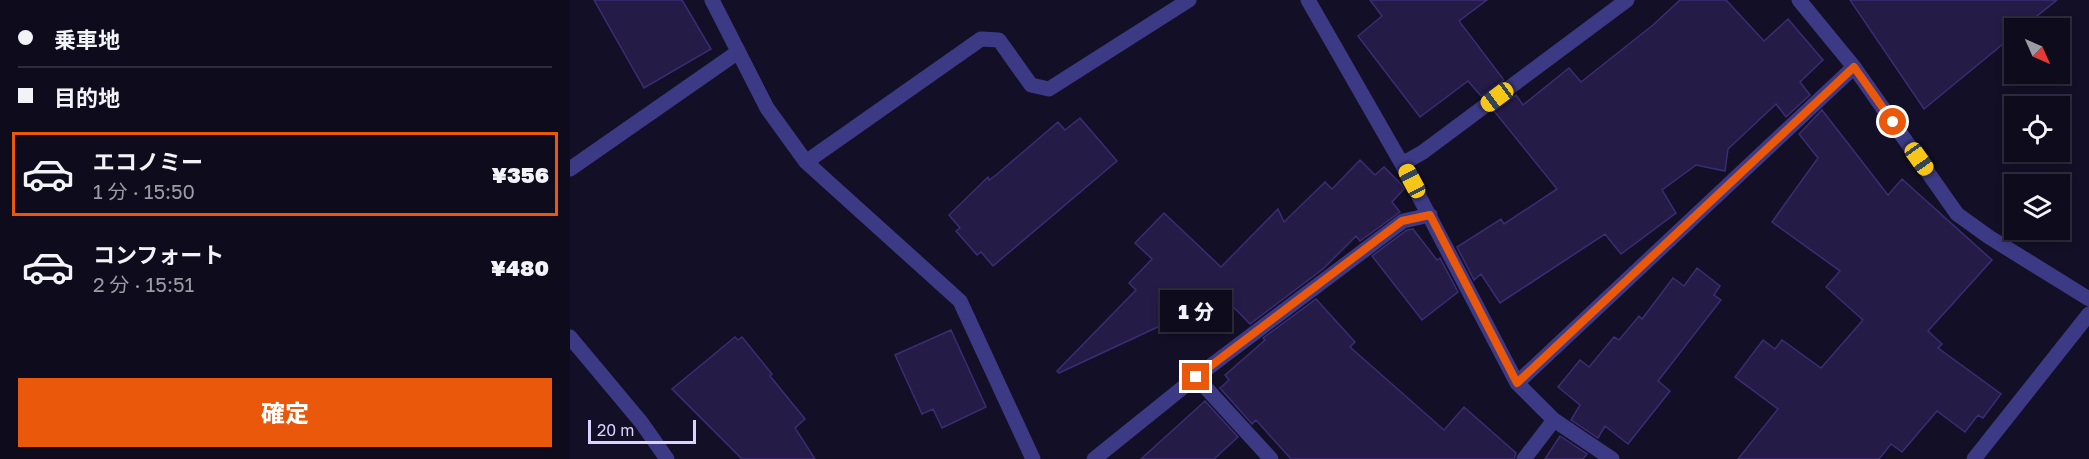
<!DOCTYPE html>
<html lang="ja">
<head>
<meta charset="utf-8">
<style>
  :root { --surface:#0e0b1c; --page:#1c1929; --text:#f1f3f6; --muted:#9b9ba3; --line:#2e2b3b; --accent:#ea580c }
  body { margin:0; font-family:"Golos Text","Noto Sans JP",sans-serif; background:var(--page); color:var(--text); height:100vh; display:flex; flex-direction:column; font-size:22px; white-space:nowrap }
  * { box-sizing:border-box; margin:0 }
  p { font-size:20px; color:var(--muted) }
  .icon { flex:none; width:33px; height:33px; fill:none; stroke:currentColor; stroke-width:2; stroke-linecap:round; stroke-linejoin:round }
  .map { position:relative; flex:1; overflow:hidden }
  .details { display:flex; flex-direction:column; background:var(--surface); width:570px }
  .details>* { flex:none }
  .hud { display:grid; align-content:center; height:132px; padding:0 18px; background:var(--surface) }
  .needle { width:39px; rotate:135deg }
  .buttons { position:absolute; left:1434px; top:18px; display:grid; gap:12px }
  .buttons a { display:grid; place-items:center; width:66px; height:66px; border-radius:0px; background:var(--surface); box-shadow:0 3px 9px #0003,0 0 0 2px var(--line); font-size:30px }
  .scale { position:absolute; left:18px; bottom:15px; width:108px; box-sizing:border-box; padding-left:6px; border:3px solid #d9d4ff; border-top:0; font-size:16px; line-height:21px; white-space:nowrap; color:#d9d4ff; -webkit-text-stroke:4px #130f26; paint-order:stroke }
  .end { position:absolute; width:27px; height:27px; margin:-14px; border:8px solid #ea580c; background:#fff; box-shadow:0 0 0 3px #fff }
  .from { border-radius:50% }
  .bubble { position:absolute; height:42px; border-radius:0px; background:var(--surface); box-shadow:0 3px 9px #0003,0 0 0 2px var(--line); font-size:20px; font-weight:800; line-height:42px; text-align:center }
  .car { position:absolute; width:18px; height:36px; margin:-18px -9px; border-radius:8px; box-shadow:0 0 4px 2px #0007; background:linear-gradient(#f5c518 24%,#345 0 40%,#f5c518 0 76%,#345 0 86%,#f5c518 0) }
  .hud b { display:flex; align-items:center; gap:21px; height:57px; font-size:22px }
  .hud b+b { border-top:2px solid var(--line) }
  .hud i { width:15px; height:15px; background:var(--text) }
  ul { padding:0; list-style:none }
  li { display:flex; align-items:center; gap:18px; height:84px; margin:0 12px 9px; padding:0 6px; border:3px solid transparent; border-radius:0px }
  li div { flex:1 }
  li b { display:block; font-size:22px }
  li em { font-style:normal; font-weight:800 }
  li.on { border-color:var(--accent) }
  li>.icon { width:54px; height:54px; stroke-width:1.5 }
  .button { display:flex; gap:12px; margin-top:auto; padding:12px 18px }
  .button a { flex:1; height:69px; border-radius:0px; background:var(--accent); color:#fff; font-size:24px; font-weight:800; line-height:69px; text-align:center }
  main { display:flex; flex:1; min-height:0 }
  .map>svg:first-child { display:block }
</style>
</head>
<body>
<main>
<section class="details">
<div class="hud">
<b><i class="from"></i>乗車地</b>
<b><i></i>目的地</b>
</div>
<ul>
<li class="on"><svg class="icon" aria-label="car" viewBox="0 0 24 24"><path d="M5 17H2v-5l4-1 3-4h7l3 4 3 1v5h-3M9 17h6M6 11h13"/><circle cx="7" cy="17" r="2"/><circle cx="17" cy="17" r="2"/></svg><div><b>エコノミー</b><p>1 分 · 15:50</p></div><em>¥356</em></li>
<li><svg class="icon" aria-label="car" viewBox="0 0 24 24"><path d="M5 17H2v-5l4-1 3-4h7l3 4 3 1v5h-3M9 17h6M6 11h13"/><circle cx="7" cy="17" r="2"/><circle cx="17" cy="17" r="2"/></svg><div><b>コンフォート</b><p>2 分 · 15:51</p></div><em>¥480</em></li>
</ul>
<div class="button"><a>確定</a></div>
</section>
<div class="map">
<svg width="1519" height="459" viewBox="0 0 1519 459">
  <rect width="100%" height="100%" fill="#130f26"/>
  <path fill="#241b47" stroke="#3b2d73" stroke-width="1.5" d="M24 0H112L141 49 74 88Z
    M800 0H917L889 21 934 80 911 96 898 81 850 117 788 36 812 16Z
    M1110 0H1156L1194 41 1218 19 1253 60 1230 82 1240 95 1216 117 1206 104 1158 149 1155 171 1126 165 1092 190 1106 213 1051 254 1035 234 930 303 911 274 904 280 887 247 931 219 934 224 987 189 924 111 946 95 953 105 999 68 1011 82 1083 25Z
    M1280 0H1487L1452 28H1444V35L1354 109Z
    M1252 110 1318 195 1332 179 1422 260 1358 331 1372 344 1368 348 1431 394 1413 418 1408 415 1395 432 1367 411 1332 452 1321 444 1309 459H1168L1208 409 1165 377 1193 340 1205 349 1212 340 1251 368 1293 320 1256 287 1270 271 1202 222 1248 158 1229 134Z
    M510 118 547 161 423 266 411 252 407 255 386 231 390 228 379 215 418 177 419 180 426 175 488 122 495 130Z
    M790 160 805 175 814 167 831 184 834 189 822 202 830 212 790 241 786 236 753 269 680 324 646 289 612 325 607 318 489 373 487 371 566 290 559 283 582 259 565 243 594 213 651 267 708 209 714 222 755 182 762 189Z
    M843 229 867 260 870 258 888 292 852 320 802 256 837 230Z
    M1127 268 1150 286 1144 295 1151 300 1088 381 1100 391 1058 444 1035 426 1028 438 1001 420 1010 405 988 387 1010 360 1019 367 1044 337 1049 340 1069 316 1072 319 1103 278 1114 286Z
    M746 299 785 342 780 347 874 430 894 407 946 453 944 459H721L686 420 682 424 650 388 659 380 655 375 695 340 693 338Z
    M381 330 416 407 372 428 363 409 352 414 325 355Z
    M165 337 168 340 172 337 202 374 200 376 235 419 225 428 245 459H172L102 389Z
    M635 401 668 437 644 459H571Z
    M990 436 1017 454 1013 459H975Z"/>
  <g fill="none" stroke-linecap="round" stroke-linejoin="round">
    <path stroke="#3d3a85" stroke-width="15" d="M142 0 197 108 236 162 390 301 463 459
      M738 0 832 164 947 383 984 420 1042 459
      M1229 0 1284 67 1387 214 1419 237 1519 299
      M236 162 411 39 429 40 461 85 479 89 619 0
      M832 164 853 152 1057 0
      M0 169 168 52
      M626 377 701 459
      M947 383 1284 67
      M524 459 626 377 833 221 860 215
      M954 459 984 420
      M1404 459 1519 314"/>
    <path stroke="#3d3a85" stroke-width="15" d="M0 337 71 422 97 459"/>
  </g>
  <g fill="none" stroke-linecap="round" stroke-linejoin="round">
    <path stroke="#ea580c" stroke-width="8" d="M626 377 832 221 860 215 947 383 1284 67 1323 122"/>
  </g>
</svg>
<div class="buttons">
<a><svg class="needle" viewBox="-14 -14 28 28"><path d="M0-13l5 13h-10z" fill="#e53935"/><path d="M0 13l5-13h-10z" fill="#9b9ba3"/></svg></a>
<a><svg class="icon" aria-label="locate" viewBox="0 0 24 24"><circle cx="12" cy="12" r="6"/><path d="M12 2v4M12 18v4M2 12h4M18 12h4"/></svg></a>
<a><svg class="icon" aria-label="layers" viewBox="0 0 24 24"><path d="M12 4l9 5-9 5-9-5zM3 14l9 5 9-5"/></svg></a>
</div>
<div class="scale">20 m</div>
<i class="end from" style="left:1323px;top:122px"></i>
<i class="end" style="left:626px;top:377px"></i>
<div class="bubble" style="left:590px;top:290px;width:72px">1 分</div>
<i class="car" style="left:927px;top:97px;rotate:233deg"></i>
<i class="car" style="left:1349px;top:159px;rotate:145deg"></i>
<i class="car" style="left:842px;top:181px;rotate:332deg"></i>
</div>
</main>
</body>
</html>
